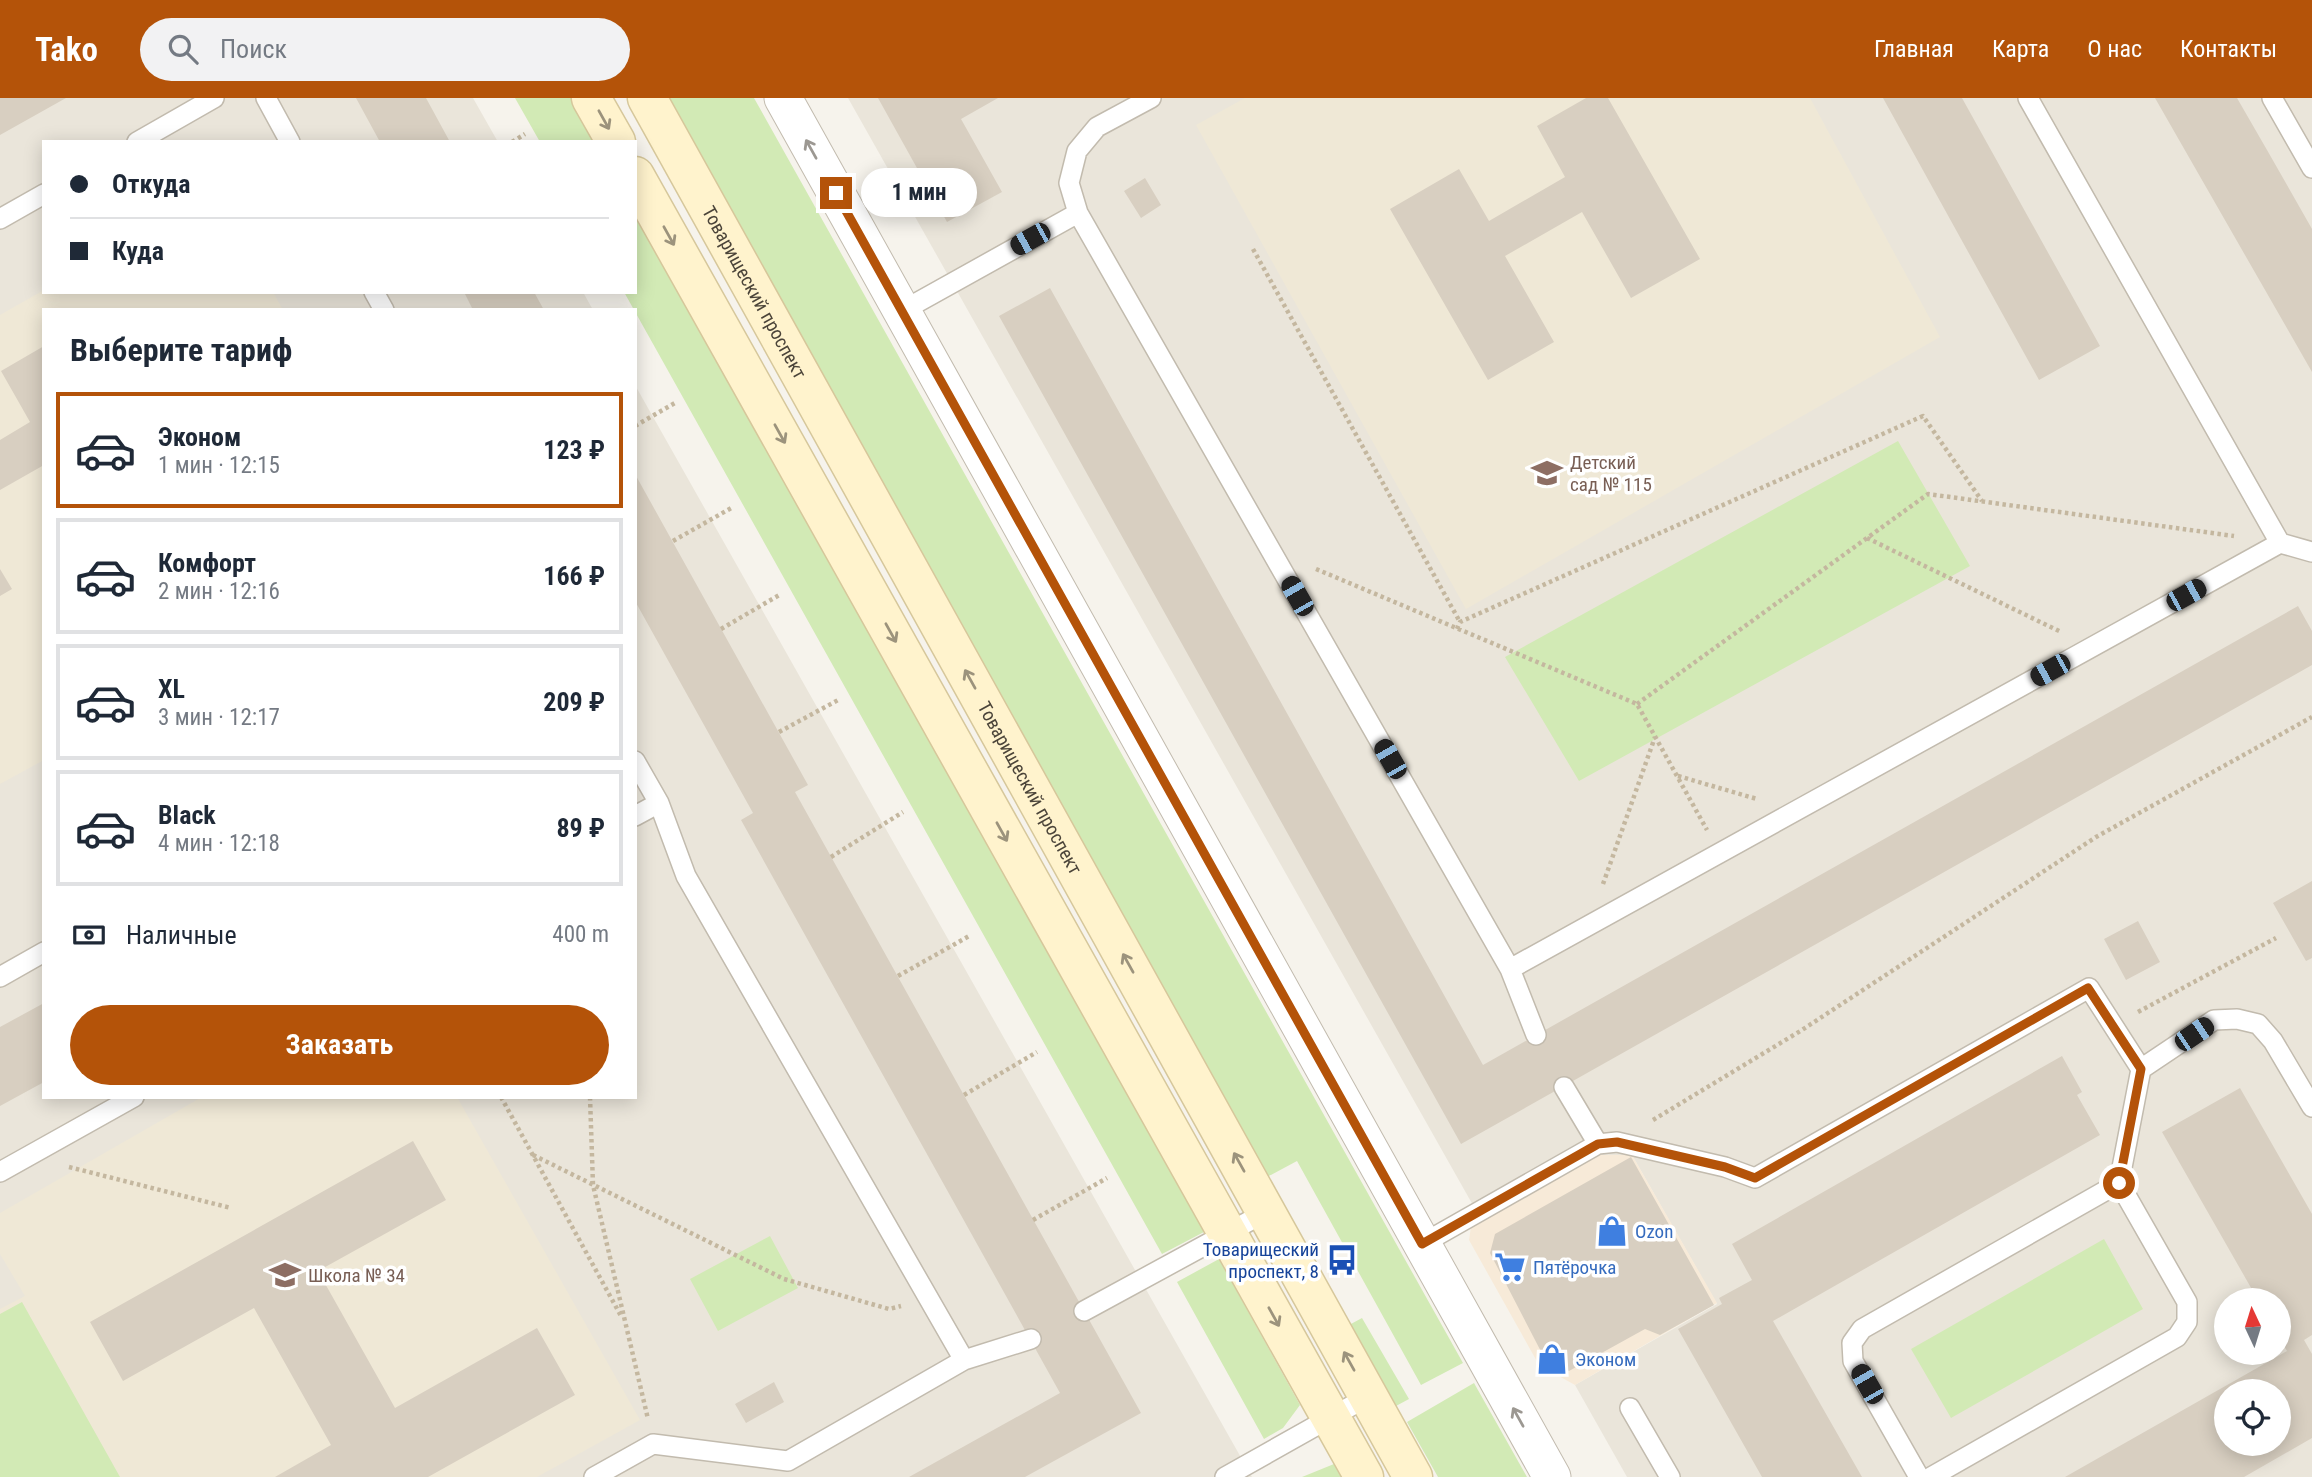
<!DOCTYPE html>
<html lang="ru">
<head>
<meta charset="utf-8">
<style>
  :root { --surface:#fff; --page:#f2f2f3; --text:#1f2937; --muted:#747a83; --line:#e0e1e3; --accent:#b45309 }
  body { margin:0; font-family:"Roboto Condensed",sans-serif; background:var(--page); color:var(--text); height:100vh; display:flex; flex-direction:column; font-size:26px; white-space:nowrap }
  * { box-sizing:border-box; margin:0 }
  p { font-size:23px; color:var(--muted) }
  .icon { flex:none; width:38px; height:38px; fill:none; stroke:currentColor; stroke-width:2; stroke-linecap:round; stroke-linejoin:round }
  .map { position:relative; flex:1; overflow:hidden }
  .panel { position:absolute; left:42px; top:210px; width:595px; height:791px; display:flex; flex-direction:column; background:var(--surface); border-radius:0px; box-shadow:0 4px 18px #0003 }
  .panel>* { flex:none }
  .banner { position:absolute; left:42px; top:42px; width:595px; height:154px; border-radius:0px; box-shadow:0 4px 18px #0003; display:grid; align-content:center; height:154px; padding:0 28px; background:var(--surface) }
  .needle { width:46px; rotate:356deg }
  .controls { position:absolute; left:2214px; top:1190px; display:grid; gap:14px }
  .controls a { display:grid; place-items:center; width:77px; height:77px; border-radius:50%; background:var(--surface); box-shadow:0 4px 18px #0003; font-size:35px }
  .end { position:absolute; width:32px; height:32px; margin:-16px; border:9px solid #b45309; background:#fff; box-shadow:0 0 0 4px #fff }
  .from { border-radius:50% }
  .bubble { position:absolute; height:49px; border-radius:24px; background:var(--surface); box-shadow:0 4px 18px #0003; font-size:23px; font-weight:700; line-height:49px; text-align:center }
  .car { position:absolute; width:21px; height:42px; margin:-21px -10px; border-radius:9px; box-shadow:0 0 5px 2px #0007; background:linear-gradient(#222 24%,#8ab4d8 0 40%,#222 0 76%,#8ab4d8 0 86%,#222 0) }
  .banner b { display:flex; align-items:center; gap:24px; height:66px; font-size:26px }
  .banner b+b { border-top:2px solid var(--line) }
  .banner i { width:18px; height:18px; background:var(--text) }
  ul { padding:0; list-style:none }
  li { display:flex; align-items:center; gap:21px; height:116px; margin:0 14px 10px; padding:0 14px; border:4px solid var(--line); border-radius:0px }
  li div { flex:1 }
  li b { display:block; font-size:26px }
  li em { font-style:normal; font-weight:700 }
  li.current { border-color:var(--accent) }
  li>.icon { width:63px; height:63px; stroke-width:1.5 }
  h2 { padding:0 28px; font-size:32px; line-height:84px }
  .pay { display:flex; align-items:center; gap:18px; height:77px; padding:0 28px; font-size:26px }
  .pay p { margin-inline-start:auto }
  .button { display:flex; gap:14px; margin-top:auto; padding:14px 28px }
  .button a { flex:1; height:80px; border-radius:42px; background:var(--accent); color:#fff; font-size:28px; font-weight:700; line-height:80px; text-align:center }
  header { display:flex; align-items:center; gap:42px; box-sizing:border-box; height:98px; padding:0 35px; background:var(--accent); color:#fff }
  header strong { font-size:33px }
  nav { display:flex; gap:38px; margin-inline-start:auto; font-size:24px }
  .search { width:490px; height:63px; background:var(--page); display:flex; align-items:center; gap:18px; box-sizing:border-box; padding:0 24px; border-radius:38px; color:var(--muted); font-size:26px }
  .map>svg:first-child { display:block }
</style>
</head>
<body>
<header>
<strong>Tako</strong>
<div class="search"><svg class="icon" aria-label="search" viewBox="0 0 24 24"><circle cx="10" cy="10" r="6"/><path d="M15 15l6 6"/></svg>Поиск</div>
<nav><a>Главная</a><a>Карта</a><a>О нас</a><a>Контакты</a></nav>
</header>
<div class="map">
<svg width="2312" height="1379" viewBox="0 0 2312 1379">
  <rect width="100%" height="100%" fill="#f6f3ec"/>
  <path fill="#eae5da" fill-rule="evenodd" d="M0 0H473L498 44H44V194H583L593 212H44V999H635V287L1252 1379H0Z
    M848 0H2312V1379H1627L1575 1287 1717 1206 1632 1057H1602L1474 1109ZM2226 1202H2278V1255H2226ZM2226 1293H2278V1346H2226Z"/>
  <path fill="#f7ead8" d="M1581 1047 1602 1057H1632L1717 1205 1575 1287 1539 1267 1469 1142 1474 1109Z"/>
  <path fill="#efe8d6" d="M1245 0H1810L1940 239 1466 511 1196 27Z
    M44 192V194H273L283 212H44V662L0 686V217Z
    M202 999H457L640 1322 537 1379H0V1211L25 1198 0 1156V1115Z"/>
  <path fill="#d2eab5" d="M515 0H571L596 44H540Z
    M663 0H754L1463 1265 1421 1287 1297 1063 1267 1079Z
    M635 115 1204 1134 1162 1156 624 194H635Z
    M1898 343 1970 468 1579 683 1505 559Z
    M770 1138 798 1190 718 1233 690 1181Z
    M2104 1141 2143 1211 1951 1320 1911 1251Z
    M1219 1161 1300 1307 1283 1330 1264 1341 1177 1184Z
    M22 1204 120 1379H0V1216Z
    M1362 1220 1409 1301 1396 1308 1349 1227Z
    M1474 1285 1527 1379H1438L1407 1324Z
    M1334 1366 1341 1379H1302Z"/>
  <path fill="#d8cfc1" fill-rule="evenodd" d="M0 0H66L0 37Z
    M356 0H426L450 44H380Z
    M878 0H998L961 21 1002 94 947 124Z
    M1586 0H1608L1700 161 1631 200 1582 114 1505 158 1554 244 1488 282 1390 111 1459 71 1489 123 1565 79 1537 28Z
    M1883 0H1962L2100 248 2039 282Z
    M2155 0H2237L2267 52 2312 131V274Z
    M1145 80 1161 107 1141 120 1124 93Z
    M1050 190 1483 967 2298 508 2312 533V567L1461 1046 999 218Z
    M464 194H534L544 212H473Z
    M44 248V367L0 392V342L30 324 1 273Z
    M635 376 808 687 795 694 1141 1315 1025 1379H909L1060 1295 741 722 753 715 635 503Z
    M0 471 12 491 0 498Z
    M2312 783V860L2306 863 2273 805Z
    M2138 823 2160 864 2126 882 2104 841Z
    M44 905V984L0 1008V929Z
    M2062 958 2082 994 2077 997 2100 1037 1773 1223 1862 1379H1762L1678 1231 1722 1206 1719 1200 1752 1182 1732 1146Z
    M2240 990 2312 1116V1237L2304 1242 2312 1256V1340L2244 1379H2065L2287 1253 2278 1238V1202H2258L2162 1034ZM2226 1293H2278V1346H2226Z
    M413 1043 446 1102 318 1173 395 1310 537 1230 575 1297 428 1379H275L331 1347 254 1210 123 1283 90 1224Z
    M1631 1059 1714 1207 1660 1237 1645 1231 1569 1273 1548 1267 1490 1155 1495 1136Z
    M774 1284 784 1304 746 1325 735 1306Z"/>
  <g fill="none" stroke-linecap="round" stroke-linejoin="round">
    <defs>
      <path id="lane" d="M266 0 290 44
        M1151 0 1097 29 1077 53 1069 85 1078 115 1510 871 1536 937
        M2028 0 2280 445
        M2272 0 2312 70
        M137 44 214 0
        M0 121 44 96
        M374 194 384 212
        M902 213 1078 115
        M635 718 659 705
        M1510 871 2280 445 2312 454
        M0 879 44 854
        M1564 989 1598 1046
        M0 1074 134 999
        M2119 1085 2141 971
        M1422 1146 1598 1046 1617 1044 1725 1069 1755 1080 2089 890 2141 971 2214 922 2237 921 2258 926 2273 943 2312 1009
        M1084 1213 1266 1114
        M964 1262 1031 1241
        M1630 1310 1670 1379
        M594 1379 653 1346 788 1363 964 1262 686 778 659 705 635 663
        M1225 1379 1369 1298
        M1919 1379 1853 1263 1852 1245 1862 1231 2119 1085 2187 1204V1224L2177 1239 1931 1379"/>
      <path id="street" d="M783 0 1552 1379"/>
      <g id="secondary">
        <path d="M591 0 616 44"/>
        <path id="s1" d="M647 0 1413 1379"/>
        <path d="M635 78 1364 1379"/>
      </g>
    </defs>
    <use href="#lane" stroke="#c2bbae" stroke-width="22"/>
    <use href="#street" stroke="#c2bbae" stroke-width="39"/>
    <use href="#secondary" stroke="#d6c79b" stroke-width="41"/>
    <path stroke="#c4b79f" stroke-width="4.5" stroke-dasharray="3.5 3.5" stroke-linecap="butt" d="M512 44 525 36
      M1253 151 1460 524
      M635 328 675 305
      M1867 440 2061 534
      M673 443 733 409
      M1316 471 1637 606 1707 732
      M721 531 781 496
      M1457 531 1460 524 1923 318 1982 403
      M1637 606 1928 396 2234 438
      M779 634 840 601
      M1678 678 1757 701
      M831 759 903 714
      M1603 786 1655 639
      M898 878 971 837
      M2138 914 2276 840
      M964 997 1037 954
      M501 999 621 1218
      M590 999 593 1087 648 1321
      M1653 1022 1802 932 2096 739 2312 619
      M533 1057 784 1181 889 1211 901 1208
      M69 1069 231 1110
      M1033 1122 1107 1080"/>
    <use href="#lane" stroke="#fff" stroke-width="19"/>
    <use href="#street" stroke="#fff" stroke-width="37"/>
    <use href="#secondary" stroke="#fff3cd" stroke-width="38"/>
  </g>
  <defs><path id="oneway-shaft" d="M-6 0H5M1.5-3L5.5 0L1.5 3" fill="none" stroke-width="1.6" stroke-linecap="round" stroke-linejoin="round" transform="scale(1.75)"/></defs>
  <g stroke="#9c937c">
    <use href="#oneway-shaft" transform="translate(604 22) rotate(61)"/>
    <use href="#oneway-shaft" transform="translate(669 138) rotate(61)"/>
    <use href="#oneway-shaft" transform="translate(780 336) rotate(61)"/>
    <use href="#oneway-shaft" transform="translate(891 535) rotate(61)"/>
    <use href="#oneway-shaft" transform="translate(970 581) rotate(-119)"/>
    <use href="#oneway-shaft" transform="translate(1002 734) rotate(61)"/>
    <use href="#oneway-shaft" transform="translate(1128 865) rotate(-119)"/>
    <use href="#oneway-shaft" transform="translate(1239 1064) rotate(-119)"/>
    <use href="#oneway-shaft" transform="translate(1274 1219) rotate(61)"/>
    <use href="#oneway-shaft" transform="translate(1349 1263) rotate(-119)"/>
  </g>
  <g stroke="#9c9892">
    <use href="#oneway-shaft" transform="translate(811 51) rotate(-119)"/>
    <use href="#oneway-shaft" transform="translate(1518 1319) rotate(-119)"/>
  </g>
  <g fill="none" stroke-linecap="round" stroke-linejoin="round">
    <path stroke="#b45309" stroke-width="9" d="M836 95 1422 1146 1598 1046 1617 1044 1725 1069 1755 1080 2088 890 2141 971 2119 1085"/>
  </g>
  <defs>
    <symbol id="school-bare" viewBox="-9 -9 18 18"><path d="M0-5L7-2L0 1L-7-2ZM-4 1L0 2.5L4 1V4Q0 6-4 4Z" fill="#8d6e63" stroke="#fff" stroke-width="2.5" paint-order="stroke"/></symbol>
    <symbol id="shop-bare" viewBox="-9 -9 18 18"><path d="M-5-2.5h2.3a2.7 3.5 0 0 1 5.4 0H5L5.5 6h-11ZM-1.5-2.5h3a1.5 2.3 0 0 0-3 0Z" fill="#3f7fe0" stroke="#fff" stroke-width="2.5" paint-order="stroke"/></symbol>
    <symbol id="bus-bare" viewBox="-9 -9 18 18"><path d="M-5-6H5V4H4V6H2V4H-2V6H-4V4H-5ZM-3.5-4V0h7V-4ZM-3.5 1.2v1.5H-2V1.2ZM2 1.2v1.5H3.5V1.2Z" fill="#1a4fb4" stroke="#fff" stroke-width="2.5" paint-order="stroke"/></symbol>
    <symbol id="supermarket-bare" viewBox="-9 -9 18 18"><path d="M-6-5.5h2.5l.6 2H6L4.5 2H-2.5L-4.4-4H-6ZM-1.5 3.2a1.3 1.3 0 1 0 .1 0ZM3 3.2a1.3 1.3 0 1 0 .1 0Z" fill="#3f7fe0" stroke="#fff" stroke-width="2.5" paint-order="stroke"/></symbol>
  </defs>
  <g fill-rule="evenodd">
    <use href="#school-bare" x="1525" y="353" width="44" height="44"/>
    <use href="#shop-bare" x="1590" y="1111" width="44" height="44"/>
    <use href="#bus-bare" x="1320" y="1140" width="44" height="44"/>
    <use href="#supermarket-bare" x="1488" y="1147" width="44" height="44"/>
    <use href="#school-bare" x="263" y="1155" width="44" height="44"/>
    <use href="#shop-bare" x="1530" y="1239" width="44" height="44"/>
  </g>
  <g text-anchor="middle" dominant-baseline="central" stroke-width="7" stroke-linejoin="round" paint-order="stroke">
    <g font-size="19" fill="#4b4439" stroke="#fff">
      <text stroke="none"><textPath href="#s1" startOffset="222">Товарищеский проспект</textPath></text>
      <text stroke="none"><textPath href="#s1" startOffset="789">Товарищеский проспект</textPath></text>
    </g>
    <g font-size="19" fill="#785e54" stroke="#fff" text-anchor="start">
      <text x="1570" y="364">Детский<tspan x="1570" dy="22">сад № 115</tspan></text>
      <text x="308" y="1177">Школа № 34</text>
    </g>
    <g font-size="19" fill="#366cbe" stroke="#fff" text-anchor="start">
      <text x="1635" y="1133">Ozon</text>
      <text x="1533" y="1169">Пятёрочка</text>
      <text x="1575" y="1261">Эконом</text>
    </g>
    <g font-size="19" fill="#164399" stroke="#fff" text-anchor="end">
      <text x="1319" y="1151">Товарищеский<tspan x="1319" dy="22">проспект, 8</tspan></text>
    </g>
  </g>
</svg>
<div class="controls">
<a><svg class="needle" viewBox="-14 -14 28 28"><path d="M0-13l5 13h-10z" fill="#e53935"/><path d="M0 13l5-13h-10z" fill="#747a83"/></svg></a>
<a><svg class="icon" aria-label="locate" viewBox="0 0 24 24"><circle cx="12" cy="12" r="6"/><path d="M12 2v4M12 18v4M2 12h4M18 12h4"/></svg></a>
</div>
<i class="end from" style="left:2119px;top:1085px"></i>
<i class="end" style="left:836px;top:95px"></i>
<div class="bubble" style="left:861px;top:70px;width:116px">1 мин</div>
<i class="car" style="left:1030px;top:141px;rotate:241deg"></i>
<i class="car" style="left:2186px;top:497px;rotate:61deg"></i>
<i class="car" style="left:1297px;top:498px;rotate:330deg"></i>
<i class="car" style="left:2050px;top:572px;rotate:241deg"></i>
<i class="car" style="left:1390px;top:661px;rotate:330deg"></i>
<i class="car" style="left:2194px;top:936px;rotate:56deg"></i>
<i class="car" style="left:1867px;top:1286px;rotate:330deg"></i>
<div class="banner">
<b><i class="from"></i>Откуда</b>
<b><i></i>Куда</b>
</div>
<section class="panel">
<h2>Выберите тариф</h2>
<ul>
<li class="current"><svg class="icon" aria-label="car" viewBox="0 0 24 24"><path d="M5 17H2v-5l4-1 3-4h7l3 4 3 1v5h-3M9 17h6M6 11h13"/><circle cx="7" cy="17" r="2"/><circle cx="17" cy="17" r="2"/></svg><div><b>Эконом</b><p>1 мин · 12:15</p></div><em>123 ₽</em></li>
<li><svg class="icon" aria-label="car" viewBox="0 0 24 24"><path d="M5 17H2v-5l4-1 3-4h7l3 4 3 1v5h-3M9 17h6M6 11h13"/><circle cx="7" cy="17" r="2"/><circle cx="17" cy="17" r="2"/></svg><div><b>Комфорт</b><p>2 мин · 12:16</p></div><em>166 ₽</em></li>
<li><svg class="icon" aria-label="car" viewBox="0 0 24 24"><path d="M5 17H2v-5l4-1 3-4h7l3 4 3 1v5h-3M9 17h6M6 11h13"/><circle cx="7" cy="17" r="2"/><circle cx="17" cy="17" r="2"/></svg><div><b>XL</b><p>3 мин · 12:17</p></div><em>209 ₽</em></li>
<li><svg class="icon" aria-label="car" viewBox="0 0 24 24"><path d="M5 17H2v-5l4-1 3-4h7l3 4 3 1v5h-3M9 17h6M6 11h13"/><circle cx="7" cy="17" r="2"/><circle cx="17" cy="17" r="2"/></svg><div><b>Black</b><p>4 мин · 12:18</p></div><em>89 ₽</em></li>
</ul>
<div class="pay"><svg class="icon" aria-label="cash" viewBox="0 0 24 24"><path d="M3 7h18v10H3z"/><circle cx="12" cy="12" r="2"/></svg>Наличные<p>400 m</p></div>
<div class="button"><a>Заказать</a></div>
</section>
</div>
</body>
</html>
